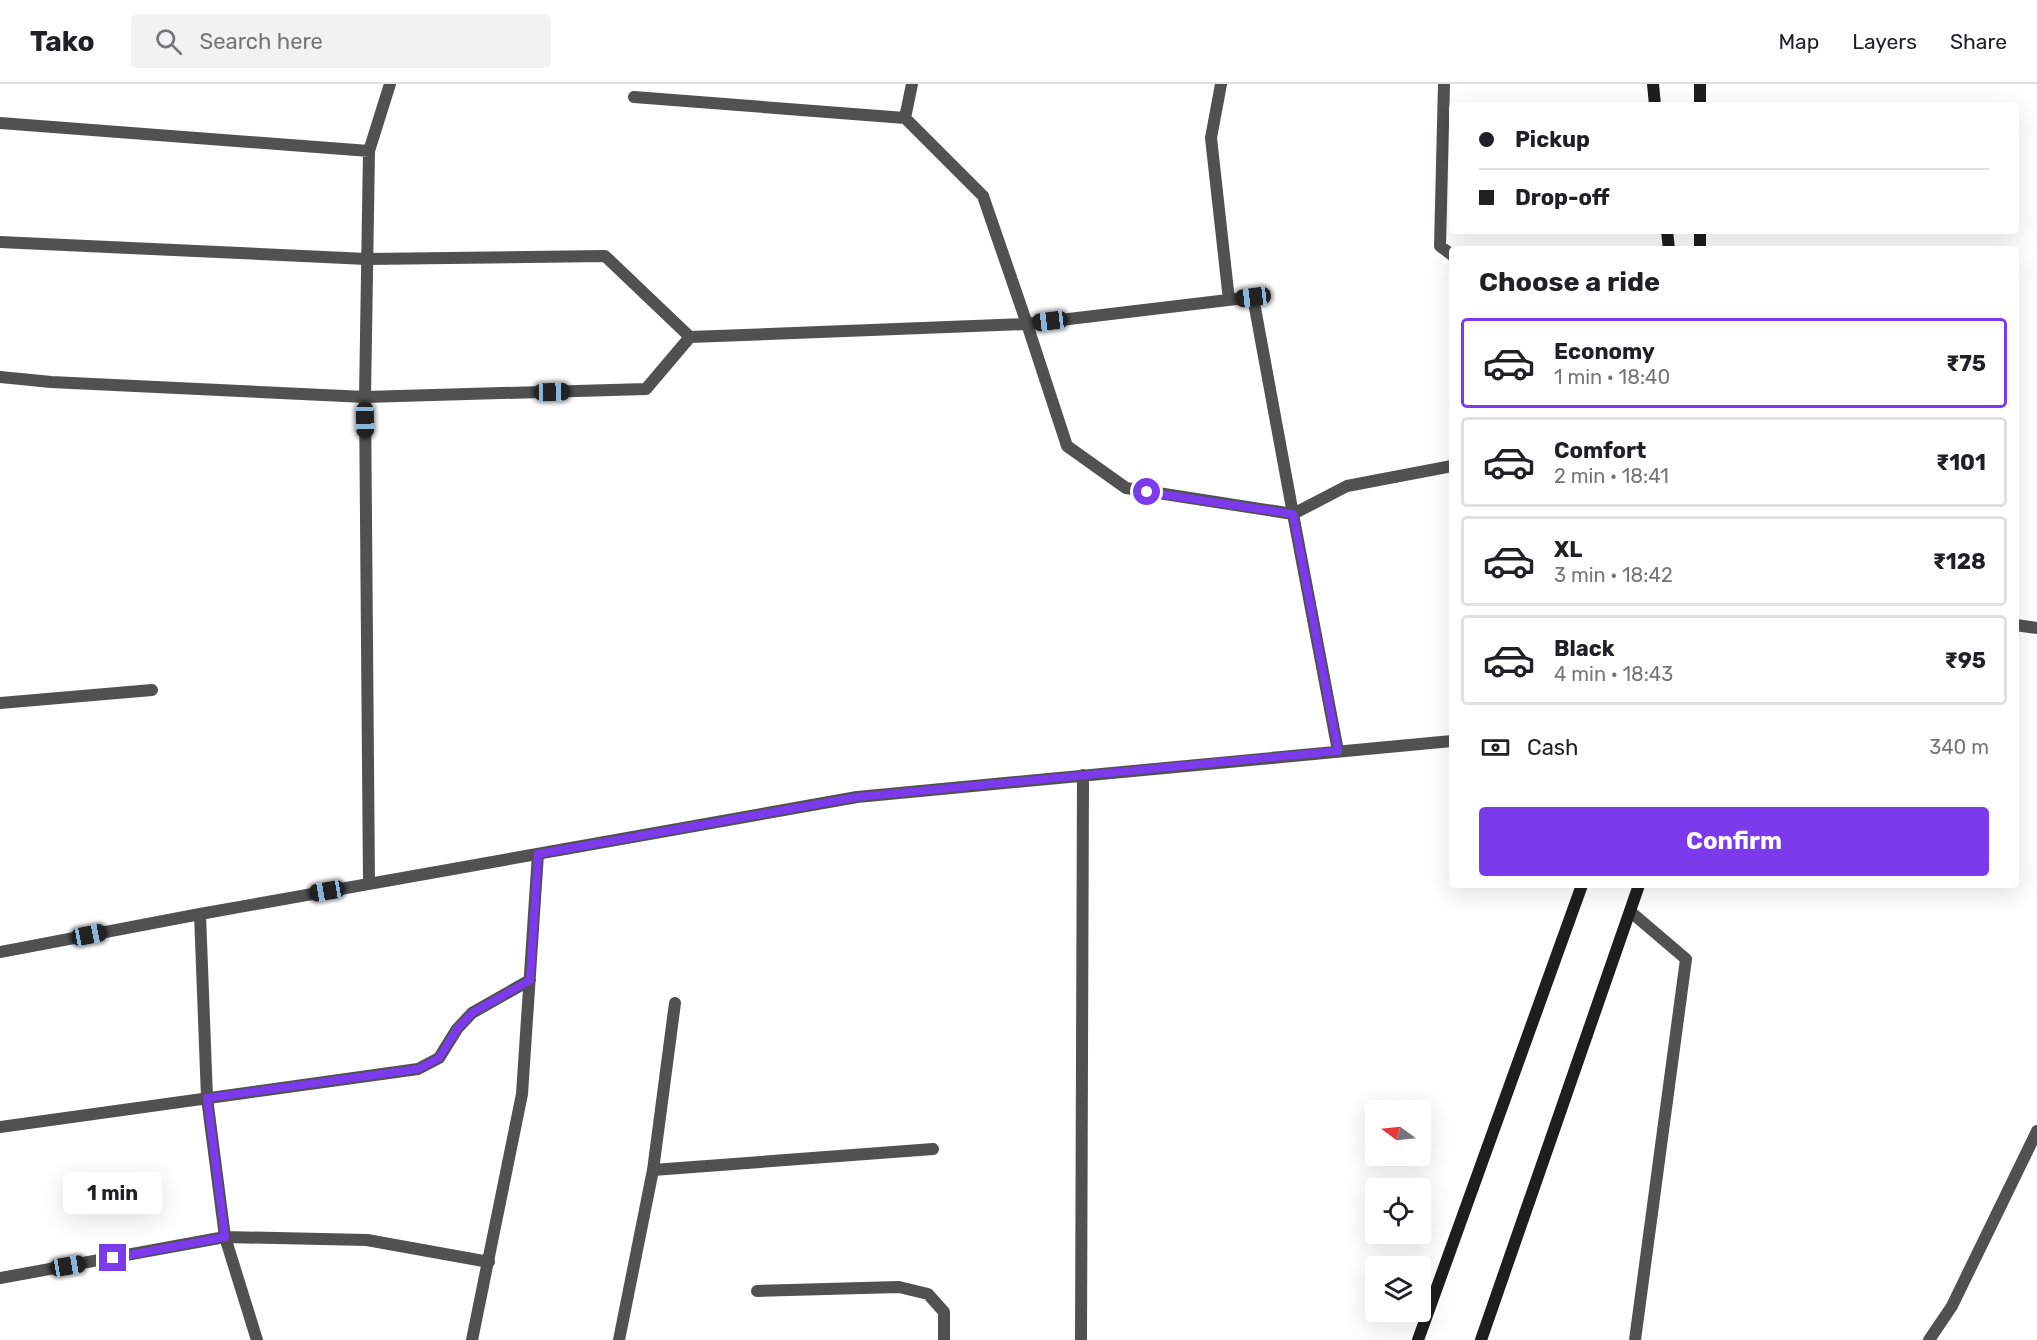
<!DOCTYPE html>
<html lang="en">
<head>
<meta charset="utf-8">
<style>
  :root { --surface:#fff; --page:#f2f2f2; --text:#202124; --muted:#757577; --line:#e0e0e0; --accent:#7c3aed }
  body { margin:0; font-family:Rubik,sans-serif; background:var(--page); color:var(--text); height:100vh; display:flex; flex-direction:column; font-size:22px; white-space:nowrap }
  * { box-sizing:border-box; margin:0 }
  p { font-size:20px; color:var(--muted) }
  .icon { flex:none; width:33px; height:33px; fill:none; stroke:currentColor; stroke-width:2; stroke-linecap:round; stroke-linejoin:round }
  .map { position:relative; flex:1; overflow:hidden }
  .panel { position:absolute; left:1449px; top:162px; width:570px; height:642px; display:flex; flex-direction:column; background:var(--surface); border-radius:6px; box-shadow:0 6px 24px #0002 }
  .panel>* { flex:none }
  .guide { position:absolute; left:1449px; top:18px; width:570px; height:132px; border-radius:6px; box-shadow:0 6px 24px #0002; display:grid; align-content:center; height:132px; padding:0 30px; background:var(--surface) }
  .needle { width:39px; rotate:285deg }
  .fabs { position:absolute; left:1365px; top:1016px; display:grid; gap:12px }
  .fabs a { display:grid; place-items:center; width:66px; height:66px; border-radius:6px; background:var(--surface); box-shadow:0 6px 24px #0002; font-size:30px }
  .end { position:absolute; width:27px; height:27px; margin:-14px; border:8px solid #7c3aed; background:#fff; box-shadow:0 0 0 3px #fff }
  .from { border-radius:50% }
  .bubble { position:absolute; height:42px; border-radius:6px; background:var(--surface); box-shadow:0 6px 24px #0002; font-size:20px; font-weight:700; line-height:42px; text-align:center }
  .car { position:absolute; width:18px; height:36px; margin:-18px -9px; border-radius:8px; box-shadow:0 0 4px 2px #0007; background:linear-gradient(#222 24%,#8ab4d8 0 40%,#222 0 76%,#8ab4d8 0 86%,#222 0) }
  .guide b { display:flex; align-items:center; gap:21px; height:57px; font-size:22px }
  .guide b+b { border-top:2px solid var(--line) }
  .guide i { width:15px; height:15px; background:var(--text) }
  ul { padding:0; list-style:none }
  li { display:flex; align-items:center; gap:18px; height:90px; margin:0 12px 9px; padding:0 18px; border:3px solid var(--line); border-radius:6px }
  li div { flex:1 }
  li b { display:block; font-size:22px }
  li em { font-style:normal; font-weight:700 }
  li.on { border-color:var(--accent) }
  li>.icon { width:54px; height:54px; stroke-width:1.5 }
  h2 { padding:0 30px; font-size:27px; line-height:72px }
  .pay { display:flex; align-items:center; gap:15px; height:66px; padding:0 30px; font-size:22px }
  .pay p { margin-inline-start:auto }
  .cta { display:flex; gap:12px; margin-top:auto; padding:12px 30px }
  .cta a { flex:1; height:69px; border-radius:6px; background:var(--accent); color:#fff; font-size:24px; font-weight:700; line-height:69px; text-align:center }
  header { display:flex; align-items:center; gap:36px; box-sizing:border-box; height:84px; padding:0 30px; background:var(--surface); border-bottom:2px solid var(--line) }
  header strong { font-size:28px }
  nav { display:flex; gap:33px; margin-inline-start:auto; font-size:21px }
  .search { width:420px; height:54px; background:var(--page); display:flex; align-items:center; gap:15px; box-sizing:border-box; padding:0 21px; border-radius:6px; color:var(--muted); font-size:22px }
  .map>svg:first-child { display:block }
</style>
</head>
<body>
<header>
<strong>Tako</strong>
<div class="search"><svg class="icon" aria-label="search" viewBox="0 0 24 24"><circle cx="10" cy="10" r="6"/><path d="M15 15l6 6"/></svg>Search here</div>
<nav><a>Map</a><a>Layers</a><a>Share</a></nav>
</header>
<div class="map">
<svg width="2037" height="1256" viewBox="0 0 2037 1256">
  <rect width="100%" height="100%" fill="#fff"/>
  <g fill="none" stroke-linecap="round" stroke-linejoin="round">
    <path stroke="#515151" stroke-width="12" d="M912 0 905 34 983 112 1027 240 1253 213 1293 430 1347 402 1452 382
      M1221 0 1211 54 1229 216
      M1444 0 1440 162 1452 171
      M634 13 905 34
      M0 39 369 67
      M0 158 367 175 605 172 690 253
      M0 293 51 298 365 313 646 305 690 253 1027 240 1067 362 1126 404 1293 430 1338 667
      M2016 541 2037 544
      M0 619 152 606
      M369 800 365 313 369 67 390 0
      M1632 829 1686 875 1635 1256
      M200 830 207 1014 225 1153 257 1256
      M0 868 200 830 857 713 1452 657
      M0 1043 418 985 439 974 457 945 472 929 530 896
      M653 1086 933 1065
      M0 1194 225 1153 367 1156 489 1178
      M757 1207 899 1203 928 1210 944 1228V1256
      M472 1256 522 1010 538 770
      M619 1256 653 1086 675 919
      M1081 1256 1083 691
      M1929 1256 1952 1222 2037 1047"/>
    <path stroke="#1e1e1e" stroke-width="12" d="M1653 0 1655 21
      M1700 21V0
      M1667 147 1669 165
      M1700 165V147
      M1418 1256 1582 801
      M1481 1256 1639 801"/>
  </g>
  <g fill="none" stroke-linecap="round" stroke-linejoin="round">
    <path stroke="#7c3aed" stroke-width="8" d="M113 1174 225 1153 207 1014 418 985 439 974 457 945 472 929 530 896 538 770 857 713 1338 667 1293 430 1147 408"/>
  </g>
</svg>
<div class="fabs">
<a><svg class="needle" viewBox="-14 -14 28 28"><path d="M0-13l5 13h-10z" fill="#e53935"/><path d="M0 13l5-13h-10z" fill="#757577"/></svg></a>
<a><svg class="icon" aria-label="locate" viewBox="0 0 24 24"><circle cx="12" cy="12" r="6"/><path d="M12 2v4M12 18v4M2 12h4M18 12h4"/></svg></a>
<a><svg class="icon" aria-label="layers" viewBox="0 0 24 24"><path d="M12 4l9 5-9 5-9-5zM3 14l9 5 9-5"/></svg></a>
</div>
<i class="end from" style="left:1147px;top:408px"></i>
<i class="end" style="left:113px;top:1174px"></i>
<div class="bubble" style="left:63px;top:1088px;width:99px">1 min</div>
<i class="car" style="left:1253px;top:213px;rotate:263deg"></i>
<i class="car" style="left:1050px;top:237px;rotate:263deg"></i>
<i class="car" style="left:552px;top:308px;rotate:89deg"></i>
<i class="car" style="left:365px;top:336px;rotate:179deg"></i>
<i class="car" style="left:327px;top:807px;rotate:260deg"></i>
<i class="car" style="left:89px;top:851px;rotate:79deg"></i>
<i class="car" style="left:68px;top:1182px;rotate:80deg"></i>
<div class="guide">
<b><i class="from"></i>Pickup</b>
<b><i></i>Drop-off</b>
</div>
<section class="panel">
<h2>Choose a ride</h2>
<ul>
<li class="on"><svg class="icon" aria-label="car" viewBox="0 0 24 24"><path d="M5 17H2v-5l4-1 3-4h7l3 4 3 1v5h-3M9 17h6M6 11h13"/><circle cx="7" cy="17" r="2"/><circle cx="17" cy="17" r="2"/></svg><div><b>Economy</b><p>1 min · 18:40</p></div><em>₹75</em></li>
<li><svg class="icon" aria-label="car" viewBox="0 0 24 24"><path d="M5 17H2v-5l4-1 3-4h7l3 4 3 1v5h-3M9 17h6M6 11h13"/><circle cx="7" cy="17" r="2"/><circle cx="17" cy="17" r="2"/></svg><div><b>Comfort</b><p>2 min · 18:41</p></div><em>₹101</em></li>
<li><svg class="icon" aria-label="car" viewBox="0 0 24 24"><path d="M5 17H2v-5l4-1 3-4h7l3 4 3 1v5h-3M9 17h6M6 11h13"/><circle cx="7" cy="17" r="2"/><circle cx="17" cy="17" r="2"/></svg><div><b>XL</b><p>3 min · 18:42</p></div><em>₹128</em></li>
<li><svg class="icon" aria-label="car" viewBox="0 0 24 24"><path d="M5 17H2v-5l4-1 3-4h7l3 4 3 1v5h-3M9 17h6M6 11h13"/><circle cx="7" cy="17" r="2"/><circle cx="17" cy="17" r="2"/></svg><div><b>Black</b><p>4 min · 18:43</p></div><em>₹95</em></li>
</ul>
<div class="pay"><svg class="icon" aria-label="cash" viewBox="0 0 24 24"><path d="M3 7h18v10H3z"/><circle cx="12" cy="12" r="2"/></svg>Cash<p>340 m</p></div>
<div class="cta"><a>Confirm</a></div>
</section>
</div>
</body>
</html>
